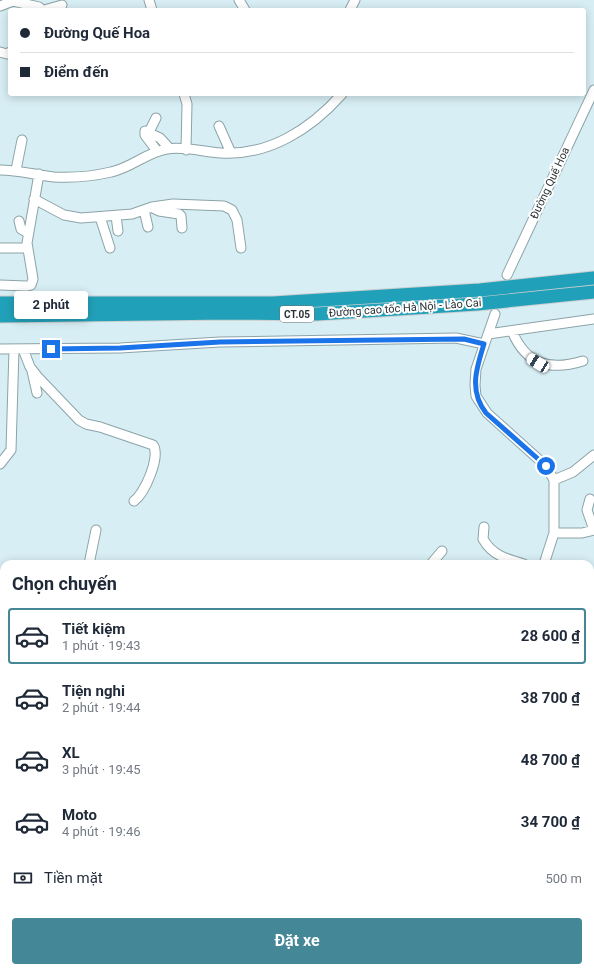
<!DOCTYPE html>
<html lang="vi">
<head>
<meta charset="utf-8">
<style>
  :root { --surface:#fff; --page:#f6f6f7; --text:#1f2937; --muted:#747a83; --line:#e0e1e3; --accent:#448797 }
  body { margin:0; font-family:Roboto,sans-serif; background:var(--page); color:var(--text); height:100vh; display:flex; flex-direction:column; font-size:15px; white-space:nowrap }
  * { box-sizing:border-box; margin:0 }
  p { font-size:13px; color:var(--muted) }
  .icon { flex:none; width:22px; height:22px; fill:none; stroke:currentColor; stroke-width:2; stroke-linecap:round; stroke-linejoin:round }
  .map { position:relative; flex:1; overflow:hidden }
  .details { position:absolute; left:0px; top:560px; width:594px; height:412px; display:flex; flex-direction:column; background:var(--surface); border-radius:12px 12px 0 0; box-shadow:0 2px 10px #0003 }
  .details>* { flex:none }
  .top-card { position:absolute; left:8px; top:8px; width:578px; height:88px; border-radius:4px; box-shadow:0 2px 10px #0003; display:grid; align-content:center; height:88px; padding:0 12px; background:var(--surface) }
  .end { position:absolute; width:18px; height:18px; margin:-9px; border:5px solid #1a73e8; background:#fff; box-shadow:0 0 0 2px #fff }
  .from { border-radius:50% }
  .bubble { position:absolute; height:28px; border-radius:4px; background:var(--surface); box-shadow:0 2px 10px #0003; font-size:13px; font-weight:700; line-height:28px; text-align:center }
  .car { position:absolute; width:12px; height:24px; margin:-12px -6px; border-radius:5px; box-shadow:0 0 3px 1px #0007; background:linear-gradient(#fff 24%,#345 0 40%,#fff 0 76%,#345 0 86%,#fff 0) }
  .top-card b { display:flex; align-items:center; gap:14px; height:38px; font-size:15px }
  .top-card b+b { border-top:1px solid var(--line) }
  .top-card i { width:10px; height:10px; background:var(--text) }
  ul { padding:0; list-style:none }
  li { display:flex; align-items:center; gap:12px; height:56px; margin:0 8px 6px; padding:0 4px; border:2px solid transparent; border-radius:4px }
  li div { flex:1 }
  li b { display:block; font-size:15px }
  li em { font-style:normal; font-weight:700 }
  li.current { border-color:var(--accent) }
  li>.icon { width:36px; height:36px; stroke-width:1.5 }
  h2 { padding:0 12px; font-size:18px; line-height:48px }
  .pay { display:flex; align-items:center; gap:10px; height:44px; padding:0 12px; font-size:15px }
  .pay p { margin-inline-start:auto }
  .button { display:flex; gap:8px; margin-top:auto; padding:8px 12px }
  .button a { flex:1; height:46px; border-radius:4px; background:var(--accent); color:#fff; font-size:16px; font-weight:700; line-height:46px; text-align:center }
  .map>svg:first-child { display:block }
</style>
</head>
<body>
<div class="map">
<svg width="594" height="972" viewBox="0 0 594 972">
  <rect width="100%" height="100%" fill="#d7eef4"/>
  <g fill="none" stroke-linecap="round" stroke-linejoin="round">
    <defs>
      <path id="minor" d="M149 0 152 10
        M239 0 245 10
        M0 6 13 1 39 7 42 10
        M44 10 62 5
        M350 10 355 0
        M0 52 7 54 10 52
        M184 94 187 104 186 150
        M219 126 231 153
        M149 132 156 118
        M157 151 145 135V131L160 138 169 148
        M0 170C19 170 35 175 54 177 72 178 94 176 111 172 131 168 147 152 167 149 184 146 204 152 221 153 269 156 311 129 342 94
        M16 170 22 140
        M34 199 64 215 81 218 132 214 152 207 173 204 224 206 232 210 237 220 241 248
        M153 208 159 211 179 214 181 216 182 228
        M144 210 148 227
        M116 216 118 231
        M100 217 110 248
        M19 221 21 229 28 233
        M0 248H28
        M507 275 594 90
        M0 285 26 286 31 285 33 279 27 243 39 174
        M495 314 476 369 475 385 476 396 487 413 546 466 554 480V533L544 564
        M512 331C526 365 550 371 583 361
        M488 334 594 319
        M0 349 120 348 220 342 456 338 484 344
        M23 349 30 367 37 376 79 420 86 424 100 427 153 445C161 456 145 493 134 501
        M32 371 37 393
        M0 464 11 450 14 349
        M554 480 573 472 594 455
        M590 499 587 510 594 530
        M484 527 483 539C492 555 506 559 524 564
        M554 533H582L594 530
        M89 564 96 530
        M431 564 442 551
        M0 621 4 622
        M0 704 4 705
        M590 738 594 739
        M0 744 4 736
        M0 753 4 760
        M590 790 594 795
        M590 812 594 806
        M590 894 594 896
        M590 935H594
        M290 968 294 972
        M520 968 524 972
        M314 972 317 968
        M405 972 406 968
        M467 972 471 968"/>
      <path id="highway" d="M0 303H273L480 290 594 278
        M0 316 228 313 317 314 477 304 594 292"/>
    </defs>
    <use href="#minor" stroke="#8ca3a8" stroke-width="11"/>
    <use href="#highway" stroke="#cccecf" stroke-width="15"/>
    <use href="#minor" stroke="#fff" stroke-width="9"/>
    <use href="#highway" stroke="#21a1b9" stroke-width="13"/>
  </g>
  <g fill="none" stroke-linecap="round" stroke-linejoin="round">
    <path stroke="#1a73e8" stroke-width="5" d="M51 349 120 348 220 342 464 339 484 344C476 369 469 391 486 413L546 466"/>
  </g>
  <g text-anchor="middle" dominant-baseline="central" stroke-width="4" stroke-linejoin="round" paint-order="stroke">
    <rect fill="#fff" stroke="#6a7072" stroke-width="1" x="280" y="306" width="34" height="16" rx="3"/>
    <g font-size="10" font-weight="bold" fill="#2a3336">
      <text x="297" y="314">CT.05</text>
    </g>
    <g font-size="11" fill="#2a3336" stroke="#fff">
      <text transform="translate(550 183) rotate(-65)">Đường Quế Hoa</text>
      <text transform="translate(405 308) rotate(-4)">Đường cao tốc Hà Nội - Lào Cai</text>
    </g>
  </g>
</svg>
<i class="end from" style="left:546px;top:466px"></i>
<i class="end" style="left:51px;top:349px"></i>
<div class="bubble" style="left:14px;top:291px;width:74px">2 phút</div>
<i class="car" style="left:538px;top:363px;rotate:302deg"></i>
<div class="top-card">
<b><i class="from"></i>Đường Quế Hoa</b>
<b><i></i>Điểm đến</b>
</div>
<section class="details">
<h2>Chọn chuyến</h2>
<ul>
<li class="current"><svg class="icon" aria-label="car" viewBox="0 0 24 24"><path d="M5 17H2v-5l4-1 3-4h7l3 4 3 1v5h-3M9 17h6M6 11h13"/><circle cx="7" cy="17" r="2"/><circle cx="17" cy="17" r="2"/></svg><div><b>Tiết kiệm</b><p>1 phút · 19:43</p></div><em>28 600 ₫</em></li>
<li><svg class="icon" aria-label="car" viewBox="0 0 24 24"><path d="M5 17H2v-5l4-1 3-4h7l3 4 3 1v5h-3M9 17h6M6 11h13"/><circle cx="7" cy="17" r="2"/><circle cx="17" cy="17" r="2"/></svg><div><b>Tiện nghi</b><p>2 phút · 19:44</p></div><em>38 700 ₫</em></li>
<li><svg class="icon" aria-label="car" viewBox="0 0 24 24"><path d="M5 17H2v-5l4-1 3-4h7l3 4 3 1v5h-3M9 17h6M6 11h13"/><circle cx="7" cy="17" r="2"/><circle cx="17" cy="17" r="2"/></svg><div><b>XL</b><p>3 phút · 19:45</p></div><em>48 700 ₫</em></li>
<li><svg class="icon" aria-label="car" viewBox="0 0 24 24"><path d="M5 17H2v-5l4-1 3-4h7l3 4 3 1v5h-3M9 17h6M6 11h13"/><circle cx="7" cy="17" r="2"/><circle cx="17" cy="17" r="2"/></svg><div><b>Moto</b><p>4 phút · 19:46</p></div><em>34 700 ₫</em></li>
</ul>
<div class="pay"><svg class="icon" aria-label="cash" viewBox="0 0 24 24"><path d="M3 7h18v10H3z"/><circle cx="12" cy="12" r="2"/></svg>Tiền mặt<p>500 m</p></div>
<div class="button"><a>Đặt xe</a></div>
</section>
</div>
</body>
</html>
